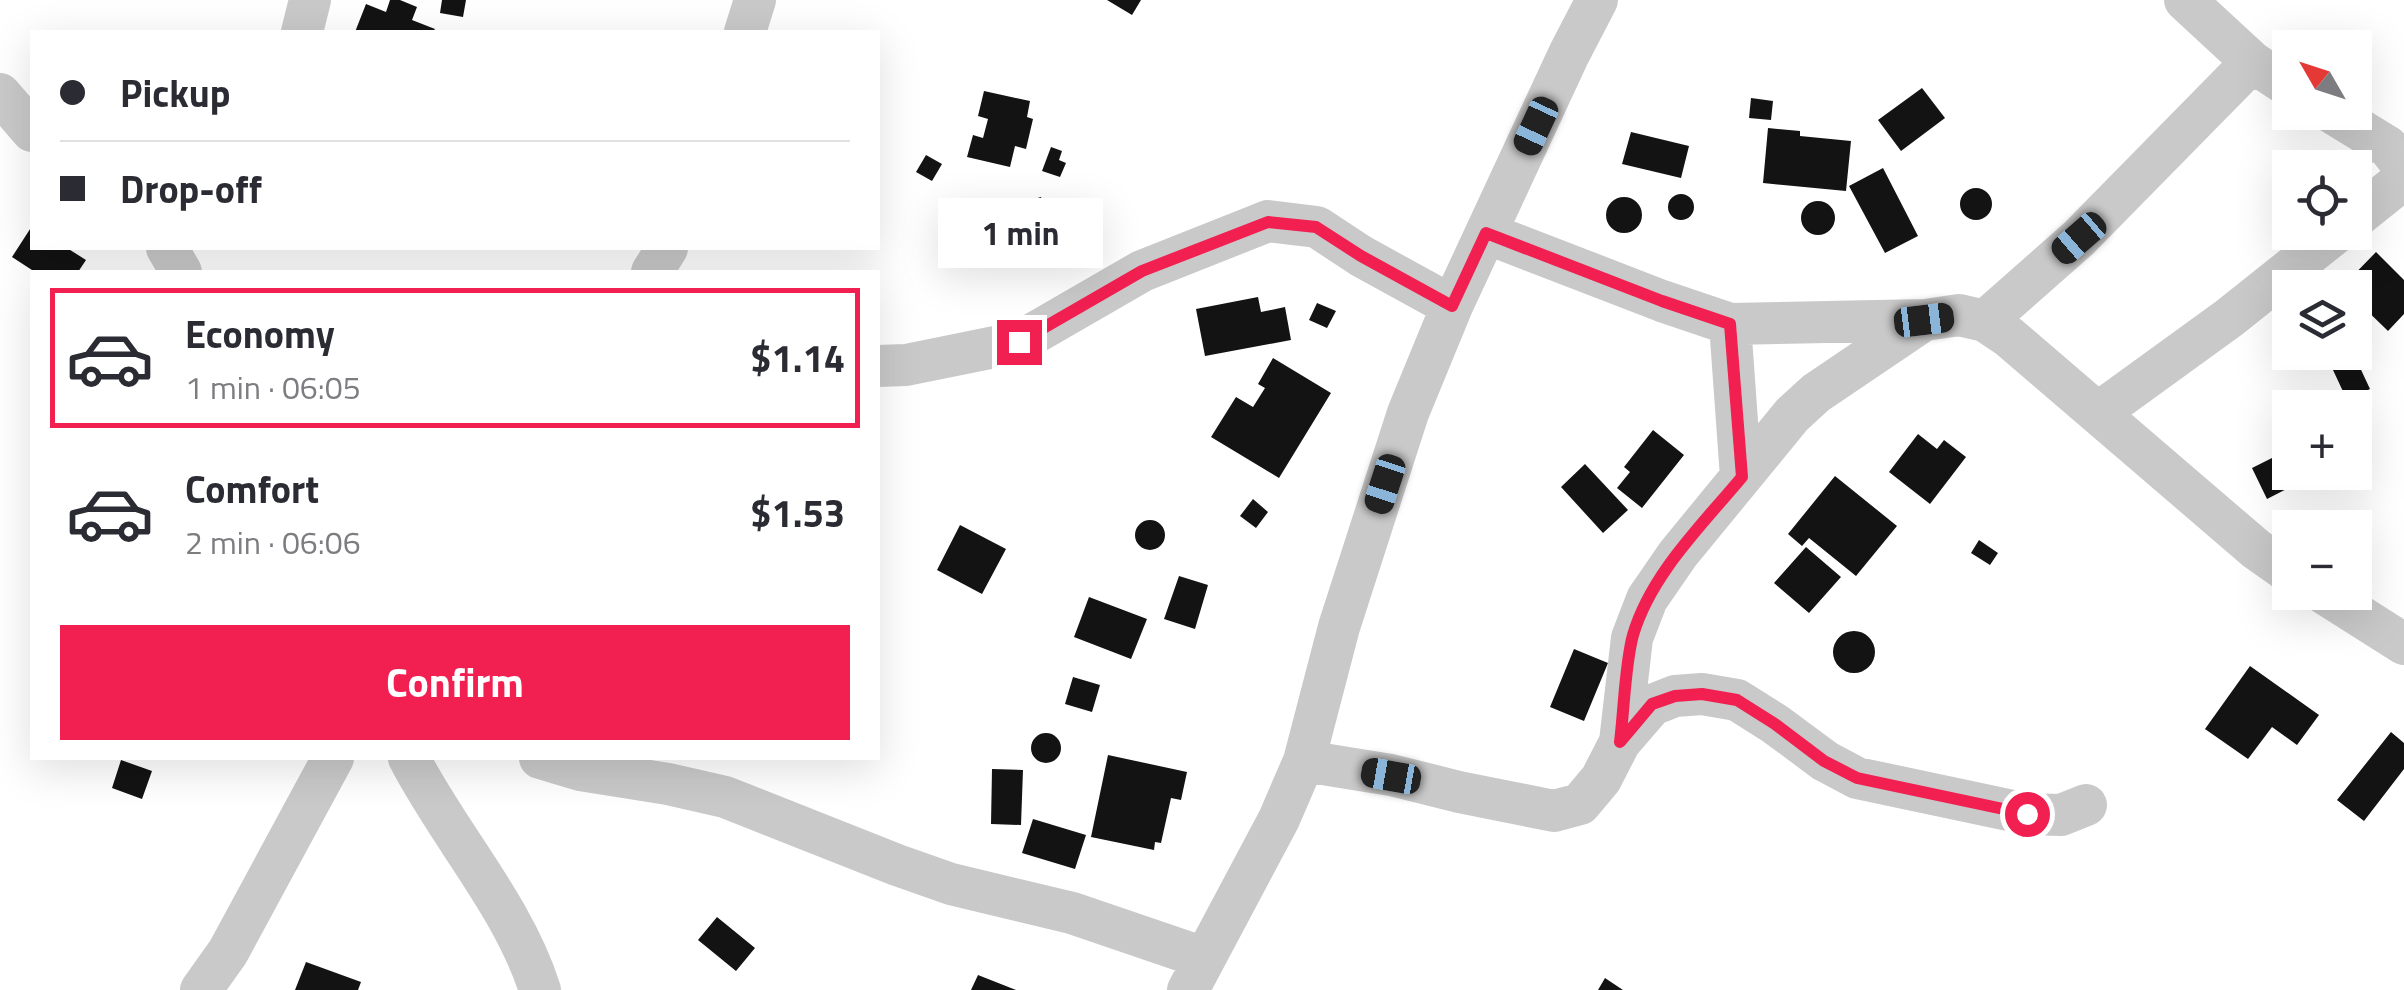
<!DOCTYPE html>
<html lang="en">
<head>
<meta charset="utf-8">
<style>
  :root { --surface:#fff; --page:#f2f2f3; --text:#2b2b33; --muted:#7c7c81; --line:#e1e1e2; --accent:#f21f51 }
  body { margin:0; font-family:"Titillium Web",sans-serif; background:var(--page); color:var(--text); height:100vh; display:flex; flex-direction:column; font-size:38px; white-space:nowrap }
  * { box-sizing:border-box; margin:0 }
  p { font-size:32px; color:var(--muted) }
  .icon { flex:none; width:55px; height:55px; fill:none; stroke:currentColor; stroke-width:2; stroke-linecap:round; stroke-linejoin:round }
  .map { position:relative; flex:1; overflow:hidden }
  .panel { position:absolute; left:30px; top:270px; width:850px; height:490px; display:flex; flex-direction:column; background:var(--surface); border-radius:0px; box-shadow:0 10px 40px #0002 }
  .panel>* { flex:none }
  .top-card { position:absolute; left:30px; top:30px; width:850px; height:220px; border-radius:0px; box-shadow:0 10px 40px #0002; display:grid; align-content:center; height:220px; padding:0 30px; background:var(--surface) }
  .needle { width:65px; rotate:309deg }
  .fabs { position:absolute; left:2272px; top:30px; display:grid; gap:20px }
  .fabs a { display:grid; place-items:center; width:100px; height:100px; border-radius:0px; background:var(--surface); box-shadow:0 10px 40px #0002; font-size:50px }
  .end { position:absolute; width:45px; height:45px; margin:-22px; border:12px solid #f21f51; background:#fff; box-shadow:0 0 0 5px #fff }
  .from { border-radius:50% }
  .bubble { position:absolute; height:70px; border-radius:0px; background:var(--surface); box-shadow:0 10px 40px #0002; font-size:32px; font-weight:700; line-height:70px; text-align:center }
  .car { position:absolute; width:30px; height:60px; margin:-30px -15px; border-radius:12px; box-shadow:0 0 8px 2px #0007; background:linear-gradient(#222 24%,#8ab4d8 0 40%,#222 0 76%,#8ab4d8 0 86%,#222 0) }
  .top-card b { display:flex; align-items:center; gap:35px; height:95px; font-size:38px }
  .top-card b+b { border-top:2px solid var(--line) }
  .top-card i { width:25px; height:25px; background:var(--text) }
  ul { padding:18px 0 0; list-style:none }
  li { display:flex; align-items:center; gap:30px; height:140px; margin:0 20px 15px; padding:0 10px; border:5px solid transparent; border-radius:0px }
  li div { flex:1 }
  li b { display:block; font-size:38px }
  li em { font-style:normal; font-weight:700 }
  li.active { border-color:var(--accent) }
  li>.icon { width:90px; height:90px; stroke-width:1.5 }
  .cta { display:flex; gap:20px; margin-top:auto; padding:20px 30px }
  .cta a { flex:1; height:115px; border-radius:0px; background:var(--accent); color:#fff; font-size:40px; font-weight:700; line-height:115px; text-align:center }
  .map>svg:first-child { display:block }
</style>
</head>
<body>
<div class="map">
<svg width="2404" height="990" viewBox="0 0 2404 990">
  <rect width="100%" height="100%" fill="#fff"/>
  <path fill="#131313" d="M390 0H400L417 7 412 20 435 29 433 32H355L366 4 386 12Z
    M442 0H466L463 17 440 13Z
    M1107 0H1141L1132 15Z
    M1922 88 1945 118 1901 151 1878 120Z
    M984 91 1030 101 1027 117 1033 119 1026 149 1015 146 1010 167 967 157 973 135 983 138 988 119 978 116Z
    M1751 98 1773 101 1771 120 1749 118Z
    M1768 128 1800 131V136L1851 141 1846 191 1763 183Z
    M1631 132 1689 146 1681 178 1622 164Z
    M1051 147 1062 151 1059 160 1066 163 1060 177 1042 171Z
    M926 155 942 164 932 181 916 172Z
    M1883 168 1918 236 1885 253 1849 186Z
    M1960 204a16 16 0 1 1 32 0a16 16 0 1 1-32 0Z
    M1668 207a13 13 0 1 1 26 0a13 13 0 1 1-26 0Z
    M1041 197 1047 217 1019 225 1013 205Z
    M1606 215a18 18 0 1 1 36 0a18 18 0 1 1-36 0Z
    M1801 218a17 17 0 1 1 34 0a17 17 0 1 1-34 0Z
    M32 226V248H67L86 260 78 272H35L12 257Z
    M2376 252 2404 280V314L2388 331 2355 299V288H2341Z
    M1258 297 1261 312 1285 307 1291 340 1205 356 1196 309Z
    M1317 303 1336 311 1327 328 1309 320Z
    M1273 358 1331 393 1279 478 1211 437 1236 397 1253 407 1265 388 1258 384Z
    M2356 359 2370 389 2347 400 2333 370Z
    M1653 430 1684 455 1642 508 1617 488 1630 472 1624 467Z
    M1918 434 1937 449 1944 440 1966 457 1930 504 1889 472Z
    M2290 449V472H2320L2267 499 2252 468Z
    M1585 464 1628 510 1603 533 1561 487Z
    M1835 476 1897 526 1856 576 1809 538 1802 546 1788 534Z
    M1253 499 1268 512 1256 528 1240 516Z
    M1135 535a15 15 0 1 1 30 0a15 15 0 1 1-30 0Z
    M960 525 1006 549 982 594 937 570Z
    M1979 540 1998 553 1990 565 1971 553Z
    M1806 547 1841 577 1809 613 1774 583Z
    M1179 576 1208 585 1195 629 1164 619Z
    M1089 597 1147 619 1131 659 1074 637Z
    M1833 652a21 21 0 1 1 42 0a21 21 0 1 1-42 0Z
    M1574 649 1608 663 1584 721 1550 707Z
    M2250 666 2319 715 2297 745 2272 727 2248 759 2205 729Z
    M1073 677 1100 685 1092 712 1065 704Z
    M2391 732 2404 743V769L2364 821 2337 800Z
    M1031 748a15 15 0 1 1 30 0a15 15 0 1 1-30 0Z
    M1108 755 1187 772 1181 800 1171 798 1161 843 1155 842 1154 850 1091 837Z
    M121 760 152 771 142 799 112 788Z
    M992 769 1023 770 1021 825 991 824Z
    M1033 819 1086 835 1075 869 1022 853Z
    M717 917 755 948 736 971 698 940Z
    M306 962 361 982 358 990H295Z
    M978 975 1016 990H971Z
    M1605 978 1623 990H1598Z"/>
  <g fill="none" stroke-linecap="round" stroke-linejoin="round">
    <path stroke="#c9c9c9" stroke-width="42" d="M2185 0 2252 62 2290 87
      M302 32 310 0
      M745 32 755 0
      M0 94 32 131
      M2331 112 2388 147 2404 167
      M2355 218 2404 179
      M1486 233 1662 301 1730 324 1925 320 1959 315 1985 321 2009 337 2256 549 2290 573
      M167 248 181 272
      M652 272 667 248
      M1985 321 2079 238 2252 62
      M1730 324 1741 477
      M878 366 906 365 1019 342 1142 271 1268 221 1317 227 1361 256 1452 306
      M2098 413 2229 318 2337 232
      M2322 592 2404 644
      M1620 742 1652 705 1675 696 1702 694 1737 700 1775 724 1825 761 1857 778 2027 814 2061 815 2086 805
      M409 758C449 836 513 905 540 990
      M540 758 580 770 668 784 725 797 897 865 951 884 1072 913 1204 958
      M1304 761 1391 775 1459 792 1554 811 1580 804 1601 779 1620 742 1632 638 1647 599 1678 554 1792 415 1816 393 1924 320
      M201 990 228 952 333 758
      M1188 990 1279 819 1304 761 1339 627 1408 413 1452 306 1569 54 1597 0"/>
  </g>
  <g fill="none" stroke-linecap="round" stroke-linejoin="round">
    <path stroke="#f21f51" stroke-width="12" d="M1019 342 1142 271 1268 222 1316 227 1361 256 1452 306 1486 233 1662 301 1730 324 1742 477C1702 525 1651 574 1633 635 1625 664 1624 710 1620 742L1652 704 1675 696 1702 694 1737 700 1775 724 1824 761 1857 778 2027 814"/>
  </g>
</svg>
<div class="fabs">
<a><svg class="needle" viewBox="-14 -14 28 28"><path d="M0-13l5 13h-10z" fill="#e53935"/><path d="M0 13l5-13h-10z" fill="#7c7c81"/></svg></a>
<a><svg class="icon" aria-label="locate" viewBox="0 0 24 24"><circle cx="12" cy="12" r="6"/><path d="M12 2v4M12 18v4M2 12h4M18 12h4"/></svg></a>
<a><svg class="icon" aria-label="layers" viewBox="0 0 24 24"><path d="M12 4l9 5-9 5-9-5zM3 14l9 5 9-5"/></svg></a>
<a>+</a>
<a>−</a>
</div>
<i class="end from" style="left:2027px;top:814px"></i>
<i class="end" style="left:1019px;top:342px"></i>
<div class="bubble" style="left:938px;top:198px;width:165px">1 min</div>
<i class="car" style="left:1536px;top:126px;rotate:205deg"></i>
<i class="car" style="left:2079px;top:238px;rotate:229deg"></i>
<i class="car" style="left:1924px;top:320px;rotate:83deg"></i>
<i class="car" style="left:1385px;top:484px;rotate:198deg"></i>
<i class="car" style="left:1391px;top:776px;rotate:280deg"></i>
<div class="top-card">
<b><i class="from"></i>Pickup</b>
<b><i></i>Drop-off</b>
</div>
<section class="panel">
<ul>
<li class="active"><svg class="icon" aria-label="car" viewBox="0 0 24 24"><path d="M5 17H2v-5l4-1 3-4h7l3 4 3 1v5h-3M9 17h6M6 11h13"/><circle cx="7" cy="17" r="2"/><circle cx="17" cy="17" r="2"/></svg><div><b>Economy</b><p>1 min · 06:05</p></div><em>$1.14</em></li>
<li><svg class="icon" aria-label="car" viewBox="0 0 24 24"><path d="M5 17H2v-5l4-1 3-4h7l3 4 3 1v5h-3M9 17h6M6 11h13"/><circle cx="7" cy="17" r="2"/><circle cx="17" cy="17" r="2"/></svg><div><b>Comfort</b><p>2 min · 06:06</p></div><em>$1.53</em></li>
</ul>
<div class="cta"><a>Confirm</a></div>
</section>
</div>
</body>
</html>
